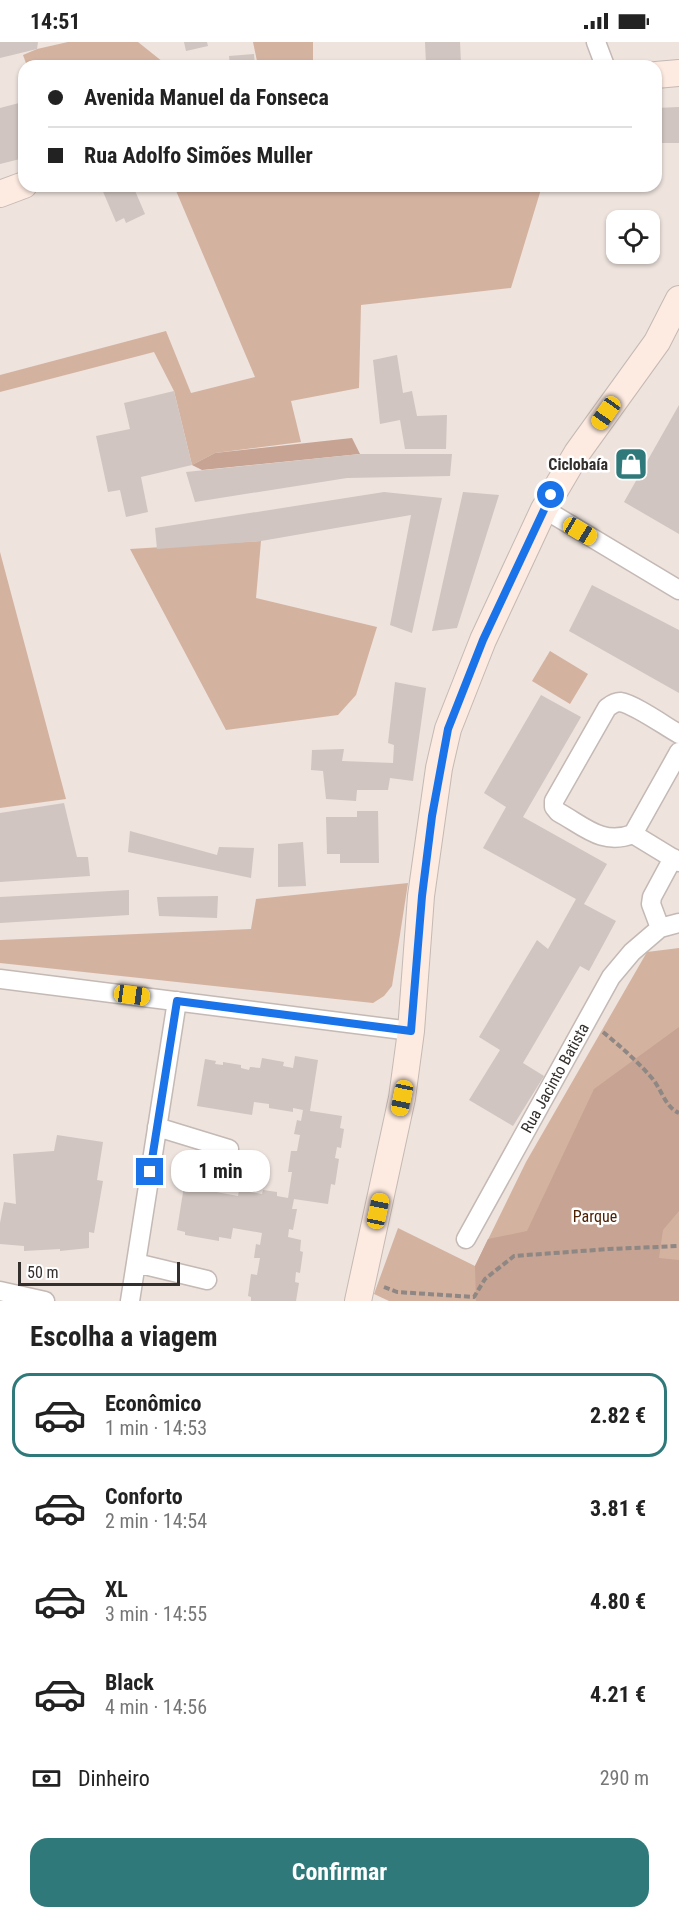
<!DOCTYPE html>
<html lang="pt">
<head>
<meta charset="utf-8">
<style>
  :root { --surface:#fff; --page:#f6f6f6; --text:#222; --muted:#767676; --line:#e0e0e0; --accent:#2f797b }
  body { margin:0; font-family:"Roboto Condensed",sans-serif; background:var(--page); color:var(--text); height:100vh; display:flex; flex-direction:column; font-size:22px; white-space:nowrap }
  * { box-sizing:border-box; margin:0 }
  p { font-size:20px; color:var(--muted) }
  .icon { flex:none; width:33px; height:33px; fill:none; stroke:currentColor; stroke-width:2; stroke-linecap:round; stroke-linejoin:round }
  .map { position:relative; height:1259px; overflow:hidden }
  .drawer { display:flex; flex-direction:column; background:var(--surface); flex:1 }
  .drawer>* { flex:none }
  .banner { position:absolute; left:18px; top:18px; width:644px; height:132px; border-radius:18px; box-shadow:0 2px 4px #0004; display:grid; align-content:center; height:132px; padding:0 30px; background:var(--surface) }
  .fabs { position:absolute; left:606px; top:168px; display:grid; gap:12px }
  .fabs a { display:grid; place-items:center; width:54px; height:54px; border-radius:12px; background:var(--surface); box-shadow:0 2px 4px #0004; font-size:30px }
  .scale { position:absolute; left:18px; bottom:15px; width:162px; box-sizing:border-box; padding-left:6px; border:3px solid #332f2d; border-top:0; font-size:16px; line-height:21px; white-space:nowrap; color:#332f2d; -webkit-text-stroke:4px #fff; paint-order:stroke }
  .end { position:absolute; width:27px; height:27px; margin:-14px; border:8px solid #1a73e8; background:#fff; box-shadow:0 0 0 3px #fff }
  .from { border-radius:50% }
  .bubble { position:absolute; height:42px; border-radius:18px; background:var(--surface); box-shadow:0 2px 4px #0004; font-size:20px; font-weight:700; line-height:42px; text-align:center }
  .car { position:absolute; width:18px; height:36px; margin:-18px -9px; border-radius:8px; box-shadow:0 0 4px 2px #0007; background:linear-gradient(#f5c518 24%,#345 0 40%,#f5c518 0 76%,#345 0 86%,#f5c518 0) }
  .banner b { display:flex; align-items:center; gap:21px; height:57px; font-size:22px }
  .banner b+b { border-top:2px solid var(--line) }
  .banner i { width:15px; height:15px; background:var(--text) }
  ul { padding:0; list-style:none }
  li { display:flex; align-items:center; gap:18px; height:84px; margin:0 12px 9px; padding:0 18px; border:3px solid transparent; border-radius:18px }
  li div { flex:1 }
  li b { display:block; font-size:22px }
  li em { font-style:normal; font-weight:700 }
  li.current { border-color:var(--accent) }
  li>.icon { width:54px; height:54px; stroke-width:1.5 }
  h2 { padding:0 30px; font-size:27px; line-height:72px }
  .pay { display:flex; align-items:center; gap:15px; height:66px; padding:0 30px; font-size:22px }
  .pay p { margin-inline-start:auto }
  .action { display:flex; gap:12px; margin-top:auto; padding:12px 30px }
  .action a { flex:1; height:69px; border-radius:18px; background:var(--accent); color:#fff; font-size:24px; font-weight:700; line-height:69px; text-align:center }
  .status { display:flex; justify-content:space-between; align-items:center; height:42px; padding:0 30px; background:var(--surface); direction:ltr }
  .status svg { height:16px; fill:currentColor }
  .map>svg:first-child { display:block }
</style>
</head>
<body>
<div class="status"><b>14:51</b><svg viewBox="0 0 49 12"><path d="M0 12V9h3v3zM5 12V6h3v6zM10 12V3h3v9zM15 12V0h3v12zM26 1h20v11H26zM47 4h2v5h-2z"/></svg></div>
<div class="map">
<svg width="679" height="1259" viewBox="0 0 679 1259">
  <rect width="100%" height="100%" fill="#eee3dd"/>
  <path fill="#d4b2a0" d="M68 0H138L168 24H27L23 13 37 7Z
    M253 0H313V24H258Z
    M174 144H542L511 246 361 263 359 346 291 359 301 400 215 411 192 423 174 349 154 310 0 350V333L166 289 191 351 255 335Z
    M261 499 256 556 377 585 356 653 338 673 226 688 130 507Z
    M0 510 66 757 0 766Z
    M550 609 588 632 570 662 532 639Z
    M408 841 392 944 384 954 373 961 0 921V898L251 887 256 857Z
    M679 906V1259H389L374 1252 398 1186 475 1224 526 1120 647 910Z"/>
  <path fill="#c6a392" d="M352 396 360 412 202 428 192 423 215 411Z
    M679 985V1169L663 1188 659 1216 679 1218V1259H476L475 1224 488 1197 527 1189 594 1047Z"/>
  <path fill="#d0c5c0" d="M0 0H38L37 7 0 16Z
    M184 0H207L208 4 186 9Z
    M425 0H460L461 21 426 22Z
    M254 12 255 24H230L229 14Z
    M19 61 24 79V116L0 122V66Z
    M679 65V101H656V66Z
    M105 144H133L145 172 126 181 124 176 116 180 101 145Z
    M397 313 403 351 412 349 417 374 447 373 446 407H405L400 378 380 382 373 318Z
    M174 349 192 423 141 435 148 470 126 475 120 448 108 450 96 394 130 387 124 361Z
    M679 363V492L624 460Z
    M360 412H452L450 434 347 436 195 460 186 430Z
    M384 450 442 456 412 591 390 583 411 473 261 499 157 507 155 486Z
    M463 450 499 453 457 586 432 589Z
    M592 543 679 588V651L569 589Z
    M395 640 426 646 413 739 390 736 388 748H357L356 759 326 757 323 729 311 728 312 708 344 707 342 719 393 721 394 703 388 701Z
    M541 653 581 675 523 775 607 822 584 862 616 879 589 929 580 924 523 1021 544 1034 513 1084 469 1058 500 1008 479 995 537 898 548 907 576 857 483 806 506 765 484 751Z
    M64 761 77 815H88L90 834 0 840V771Z
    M357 769H378L379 821H340V812H327L326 775H357Z
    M130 789 217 813 219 805 254 806 251 836 128 810Z
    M303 800 306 844 278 845V802Z
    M129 848V873L0 881V855Z
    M218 854 217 876 159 874 157 855Z
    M295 1014 318 1018 310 1069 342 1074 340 1086 344 1087 341 1106 337 1105 335 1116 339 1117 335 1143 331 1142 328 1162 294 1157 292 1167H297L293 1188 289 1187 288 1195 301 1198 300 1209 303 1210 300 1231 296 1230 295 1240 299 1241 296 1259H251V1255L248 1254 251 1232 257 1233 260 1216H254L256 1202 260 1203 262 1191 233 1186 231 1197 219 1195V1199L185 1193V1190L177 1188 184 1144 238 1154 239 1148 262 1152 263 1148 277 1150V1154L288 1156 292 1130H288L291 1109H297L300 1093 294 1092 297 1078 301 1079 303 1068 293 1066V1070L269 1066V1062L254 1060 252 1073 197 1064 205 1017 216 1019 215 1022 223 1023V1020L241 1023V1026L249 1028 250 1025 260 1026 262 1016 284 1020 283 1024 293 1026Z
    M57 1093 103 1100 97 1138 103 1139 94 1191 89 1190V1206L60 1209V1207L24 1209V1204L0 1202V1181L4 1160 16 1162 13 1112 54 1109Z"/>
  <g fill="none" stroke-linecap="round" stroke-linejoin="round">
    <defs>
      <path id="street" d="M596 0 605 24
        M544 467 679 548
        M679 692C665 684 634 662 620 660 614 660 611 663 607 666L554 759V765L558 770C584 784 602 804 633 792L679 710
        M633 792 679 820
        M660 886 651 862 652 855 673 816
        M0 937 411 989
        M157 1085 229 1107
        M466 1197 611 935 632 910 660 886 679 881
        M136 1221 207 1238
        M0 1249 45 1259
        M130 1259 177 959"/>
      <path id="secondary" d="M656 33 679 31
        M0 152 24 143
        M358 1259 402 1056 411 989 421 854 439 726 448 687 483 598 544 467 577 411 657 300 679 257"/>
    </defs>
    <use href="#street" stroke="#c4b9b4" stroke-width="21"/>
    <use href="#secondary" stroke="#c4b9b4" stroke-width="28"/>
    <path stroke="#8e8783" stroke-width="4" stroke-dasharray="6 3" stroke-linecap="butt" d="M603 990C620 1004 636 1018 651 1035 662 1047 664 1064 679 1071
      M384 1245 397 1250 474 1255 485 1237 514 1214 609 1207 679 1204"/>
    <use href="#street" stroke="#fff" stroke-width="18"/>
    <use href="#secondary" stroke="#fdeae0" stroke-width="26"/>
  </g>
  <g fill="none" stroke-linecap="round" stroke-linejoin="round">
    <path stroke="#1a73e8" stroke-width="8" d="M150 1130 177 959 411 989 422 854 432 774 448 687 483 598 551 453"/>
  </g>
  <defs>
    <symbol id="shop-square" viewBox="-11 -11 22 22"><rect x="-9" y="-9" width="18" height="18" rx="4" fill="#2f797b" stroke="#fff"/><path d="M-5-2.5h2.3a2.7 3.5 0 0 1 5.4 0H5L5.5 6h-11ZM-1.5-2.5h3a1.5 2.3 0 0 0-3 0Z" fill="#fff"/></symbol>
  </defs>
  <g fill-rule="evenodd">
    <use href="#shop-square" x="612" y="403" width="38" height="38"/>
  </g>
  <g text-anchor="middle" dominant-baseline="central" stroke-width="5" stroke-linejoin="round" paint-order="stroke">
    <g font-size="16" font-weight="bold" fill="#332f2d" stroke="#fff" text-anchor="end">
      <text x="608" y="422">Ciclobaía</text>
    </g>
    <g font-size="16" fill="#332f2d" stroke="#fff">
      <text transform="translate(555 1036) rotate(-61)">Rua Jacinto Batista</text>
    </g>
    <g font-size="16" fill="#4e2003" stroke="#fff">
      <text x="595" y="1174">Parque</text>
    </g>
  </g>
</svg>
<div class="fabs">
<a><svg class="icon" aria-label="locate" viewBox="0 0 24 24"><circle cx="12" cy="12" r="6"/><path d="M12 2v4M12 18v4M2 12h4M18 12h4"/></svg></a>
</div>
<div class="scale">50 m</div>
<i class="end from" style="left:551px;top:453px"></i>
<i class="end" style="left:150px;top:1130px"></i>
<div class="bubble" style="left:171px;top:1108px;width:99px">1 min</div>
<i class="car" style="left:606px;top:371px;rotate:215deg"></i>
<i class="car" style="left:580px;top:489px;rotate:121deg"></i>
<i class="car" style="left:132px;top:953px;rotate:98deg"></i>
<i class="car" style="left:402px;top:1056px;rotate:192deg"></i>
<i class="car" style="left:378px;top:1169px;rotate:12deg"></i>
<div class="banner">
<b><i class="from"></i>Avenida Manuel da Fonseca</b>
<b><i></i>Rua Adolfo Simões Muller</b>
</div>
</div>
<section class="drawer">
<h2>Escolha a viagem</h2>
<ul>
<li class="current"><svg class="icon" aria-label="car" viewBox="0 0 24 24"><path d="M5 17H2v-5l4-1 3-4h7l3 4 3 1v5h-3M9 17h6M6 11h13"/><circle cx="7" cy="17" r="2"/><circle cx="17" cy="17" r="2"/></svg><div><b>Econômico</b><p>1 min · 14:53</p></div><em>2.82 €</em></li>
<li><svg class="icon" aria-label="car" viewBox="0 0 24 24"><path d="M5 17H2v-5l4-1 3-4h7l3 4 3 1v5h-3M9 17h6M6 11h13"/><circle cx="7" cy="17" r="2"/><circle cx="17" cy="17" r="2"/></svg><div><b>Conforto</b><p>2 min · 14:54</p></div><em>3.81 €</em></li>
<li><svg class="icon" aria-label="car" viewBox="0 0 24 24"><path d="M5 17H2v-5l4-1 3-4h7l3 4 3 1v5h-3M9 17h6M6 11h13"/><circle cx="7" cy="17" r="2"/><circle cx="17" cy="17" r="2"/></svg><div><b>XL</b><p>3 min · 14:55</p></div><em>4.80 €</em></li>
<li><svg class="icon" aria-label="car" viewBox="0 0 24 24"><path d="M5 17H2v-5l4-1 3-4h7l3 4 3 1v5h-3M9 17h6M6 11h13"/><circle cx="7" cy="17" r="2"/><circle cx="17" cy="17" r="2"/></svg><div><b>Black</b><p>4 min · 14:56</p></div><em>4.21 €</em></li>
</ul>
<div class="pay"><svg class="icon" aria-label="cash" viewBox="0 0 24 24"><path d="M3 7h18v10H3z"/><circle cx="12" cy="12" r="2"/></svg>Dinheiro<p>290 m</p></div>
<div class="action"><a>Confirmar</a></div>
</section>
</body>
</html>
